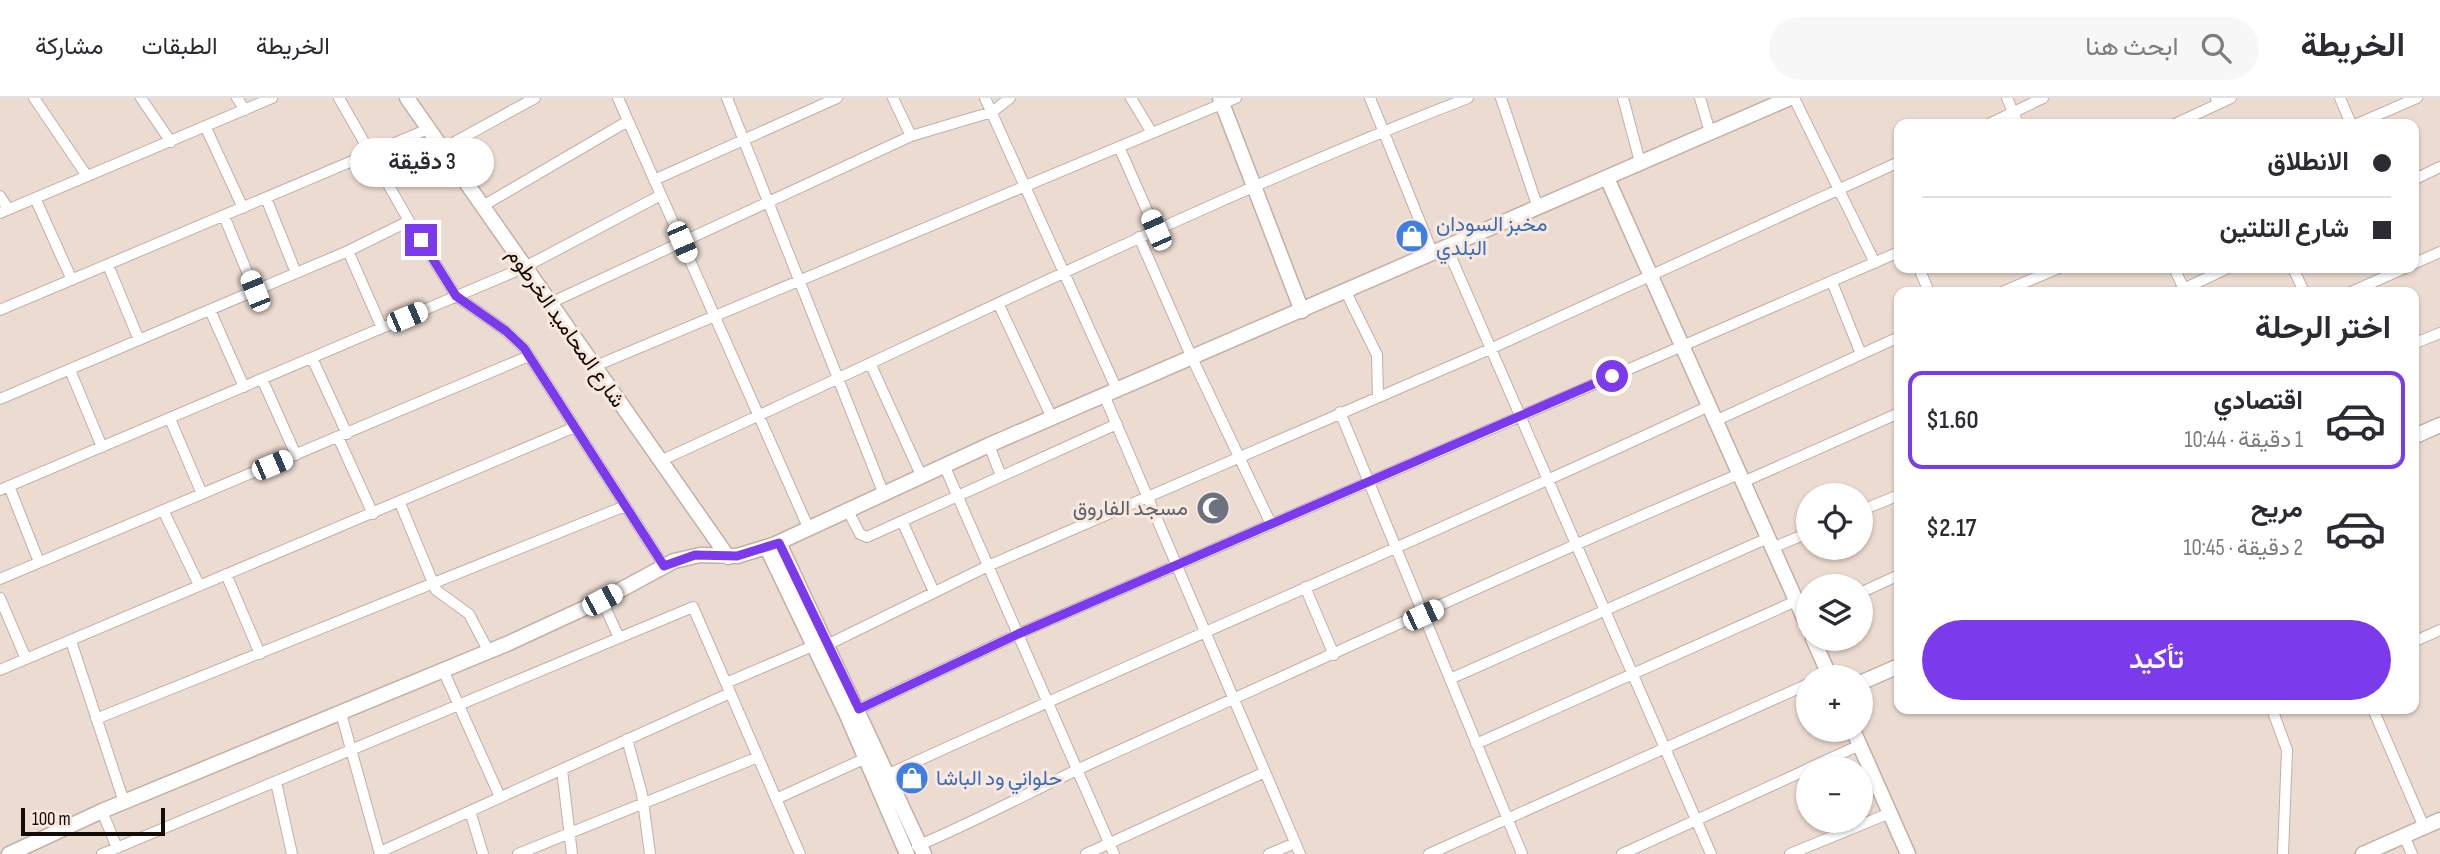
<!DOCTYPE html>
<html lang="ar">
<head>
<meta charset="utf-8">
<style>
  :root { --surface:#fff; --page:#f7f7f7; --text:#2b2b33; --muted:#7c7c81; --line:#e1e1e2; --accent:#7c3aed }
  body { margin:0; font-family:"Sofia Sans Condensed",Vazirmatn,sans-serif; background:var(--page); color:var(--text); direction:rtl; height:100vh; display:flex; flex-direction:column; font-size:26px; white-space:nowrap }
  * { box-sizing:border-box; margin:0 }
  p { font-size:23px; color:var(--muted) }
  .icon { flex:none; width:38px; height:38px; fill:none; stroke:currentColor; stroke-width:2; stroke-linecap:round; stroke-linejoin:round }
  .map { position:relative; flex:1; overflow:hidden; direction:ltr }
  .sheet { position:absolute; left:1894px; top:189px; width:525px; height:427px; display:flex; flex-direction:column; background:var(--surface); border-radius:14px; box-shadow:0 2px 5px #0004; direction:rtl }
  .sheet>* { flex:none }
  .guide { position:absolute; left:1894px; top:21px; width:525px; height:154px; border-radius:14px; box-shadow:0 2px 5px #0004; direction:rtl; display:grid; align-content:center; height:154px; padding:0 28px; background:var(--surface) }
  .tools { position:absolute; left:1796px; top:385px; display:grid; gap:14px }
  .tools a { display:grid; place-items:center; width:77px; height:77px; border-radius:50%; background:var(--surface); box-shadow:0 2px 5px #0004; font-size:35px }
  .scale { position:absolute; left:21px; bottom:18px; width:144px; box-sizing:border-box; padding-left:7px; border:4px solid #130d0a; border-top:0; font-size:19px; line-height:24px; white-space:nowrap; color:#130d0a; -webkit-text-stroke:5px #f9e8dd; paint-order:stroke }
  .end { position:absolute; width:32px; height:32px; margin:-16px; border:9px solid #7c3aed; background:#fff; box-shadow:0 0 0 4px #fff }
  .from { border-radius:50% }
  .bubble { position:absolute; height:49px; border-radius:24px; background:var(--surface); box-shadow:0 2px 5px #0004; font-size:23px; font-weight:600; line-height:49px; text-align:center; direction:rtl }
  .car { position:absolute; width:21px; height:42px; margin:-21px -10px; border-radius:9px; box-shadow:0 0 5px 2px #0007; background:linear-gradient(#fff 24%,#345 0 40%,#fff 0 76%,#345 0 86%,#fff 0) }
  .guide b { display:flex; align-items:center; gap:24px; height:66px; font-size:26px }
  .guide b+b { border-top:2px solid var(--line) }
  .guide i { width:18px; height:18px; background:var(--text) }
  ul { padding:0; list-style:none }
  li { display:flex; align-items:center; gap:21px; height:98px; margin:0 14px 10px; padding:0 14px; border:4px solid transparent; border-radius:14px }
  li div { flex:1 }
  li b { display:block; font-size:26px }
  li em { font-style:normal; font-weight:600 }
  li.active { border-color:var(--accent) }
  li>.icon { width:63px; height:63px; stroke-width:1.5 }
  h2 { padding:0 28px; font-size:32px; line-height:84px }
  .primary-button { display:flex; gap:14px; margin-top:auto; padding:14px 28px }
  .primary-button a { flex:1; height:80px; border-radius:42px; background:var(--accent); color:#fff; font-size:28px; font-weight:600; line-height:80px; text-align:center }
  header { display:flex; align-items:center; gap:42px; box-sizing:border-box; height:98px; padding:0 35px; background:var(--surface); border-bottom:2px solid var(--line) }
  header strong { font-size:33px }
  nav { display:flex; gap:38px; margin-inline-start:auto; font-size:24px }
  .search { width:490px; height:63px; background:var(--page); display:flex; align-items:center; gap:18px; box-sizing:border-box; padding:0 24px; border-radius:38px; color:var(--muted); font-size:26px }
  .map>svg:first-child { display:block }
</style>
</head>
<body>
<header>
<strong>الخريطة</strong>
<div class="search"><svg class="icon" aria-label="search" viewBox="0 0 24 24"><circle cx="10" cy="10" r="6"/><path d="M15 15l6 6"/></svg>ابحث هنا</div>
<nav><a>الخريطة</a><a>الطبقات</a><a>مشاركة</a></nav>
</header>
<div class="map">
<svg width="2440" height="756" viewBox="0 0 2440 756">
  <rect width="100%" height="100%" fill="#ecdbd0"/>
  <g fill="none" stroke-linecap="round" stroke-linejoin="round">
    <defs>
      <path id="street" d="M34 0 87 78
        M141 0 171 44
        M237 0 245 12
        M339 0 409 123 456 198 506 233 524 250 664 468
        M618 0 808 429
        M727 0 883 394
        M893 0 911 38
        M985 0 1117 292
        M1131 0 1152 35
        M1370 0 1433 156
        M1501 0 1538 110
        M1623 0 1640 64
        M1700 0 1710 34
        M1794 0 1875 165
        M2007 0 2018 26
        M2340 0 2351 26
        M2218 6 2231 0
        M1989 26 2043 0
        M2175 26 2218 6 2216 0
        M2357 26 2417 0
        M206 30 243 110
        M442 51 535 0
        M1120 51 1156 133
        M654 82 837 0
        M2413 82 2440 69
        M0 98 8 111
        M35 100 72 182
        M266 100 296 175
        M481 109 628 23
        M0 115 272 0
        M224 118 255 193
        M1139 139 1192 260 1271 426
        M1447 150 1711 756
        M348 153 382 230
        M2413 166 2440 154
        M108 167 139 242
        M1919 170 1929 194
        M2174 170 2184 191
        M2293 170 2304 194
        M1832 184 1861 256
        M1346 194 1377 257 1378 298
        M2002 194 2059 170
        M2177 194 2228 170
        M2351 194 2405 170
        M548 206 911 38 992 14 1010 0
        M999 207 1052 320
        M0 212 428 31
        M210 212 244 289
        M2413 246 2440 235
        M312 260 347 336
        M870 265 921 377
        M593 269 1236 0
        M70 272 102 349
        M262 281 296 357
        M1104 297 1300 756
        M0 301 348 153 409 123
        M1340 314 1522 756
        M170 321 202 396
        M1715 323 1899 239
        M338 339 373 416
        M989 347 1001 378
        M660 363C928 241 1192 107 1468 0
        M944 367 1114 756
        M1743 384 1899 315
        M9 388 39 464
        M0 392 523 170 661 97
        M400 405 436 492 469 516 489 554
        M847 411 860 436 867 439 1117 326
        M163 412 199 487
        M1860 413 1899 397
        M902 423 934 494
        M1772 450 1808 435
        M226 476 260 556
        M0 481 529 258
        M1305 489 1334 557
        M1860 495 1899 477
        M0 500 26 561
        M602 502 619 540
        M71 543 124 704
        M2413 544 2440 532
        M829 546 988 468 1490 251 1899 64
        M0 572 575 329
        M443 572 500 699
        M1450 581 1768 440
        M726 585 815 547
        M859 611 1018 536 1899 154
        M2272 611 2287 652 2283 756
        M2373 611 2424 729
        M341 615 380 756
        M96 621 625 408
        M627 641 642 696 650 756
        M1476 646 1796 503
        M1809 670 1860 647
        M562 672 572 756
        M889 676C1161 551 1437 435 1709 308
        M276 684 292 756
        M776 701 866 660
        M102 713 117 750
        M470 713 483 756
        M2404 738 2412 756
        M917 748C977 723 1035 691 1094 664 1309 567 1522 468 1739 376
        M380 754 730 595
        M102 756 693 509 800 756
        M518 756 758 659
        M1086 756 1265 674
        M1269 756 1295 745
        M1429 756 1808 586
        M1622 756 1808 671
        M1790 756 1890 715"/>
      <path id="secondary" d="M407 0 728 459
        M1220 0 1302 213
        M1607 80 1808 529
        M2413 339 2440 327
        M779 445 924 756
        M767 450 846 615 907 756
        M1813 541 1830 579
        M1860 585 1899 568
        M1853 632 1908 756
        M9 756 102 713 509 545 602 502 674 463 700 457 737 458 773 447 989 347 1790 0
        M2363 756 2440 722"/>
    </defs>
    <use href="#street" stroke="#c0b0a6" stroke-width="12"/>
    <use href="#secondary" stroke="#c0b0a6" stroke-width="17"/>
    <use href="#street" stroke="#fff" stroke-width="10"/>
    <use href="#secondary" stroke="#fff" stroke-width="14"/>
  </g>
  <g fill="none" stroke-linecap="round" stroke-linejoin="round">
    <path stroke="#7c3aed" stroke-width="9" d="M421 142 456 198 506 233 524 250 664 468 695 457 737 458 779 445 859 611 1018 536 1612 278"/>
  </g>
  <defs>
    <symbol id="shop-disc" viewBox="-11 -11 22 22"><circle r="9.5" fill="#3f7fe0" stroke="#f9e8dd"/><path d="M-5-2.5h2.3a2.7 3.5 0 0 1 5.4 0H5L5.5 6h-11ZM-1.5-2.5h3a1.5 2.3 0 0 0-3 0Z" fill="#fff"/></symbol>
    <symbol id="mosque-disc" viewBox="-11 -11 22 22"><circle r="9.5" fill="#6b7280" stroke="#f9e8dd"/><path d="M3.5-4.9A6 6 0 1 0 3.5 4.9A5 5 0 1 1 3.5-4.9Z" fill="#fff"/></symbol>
  </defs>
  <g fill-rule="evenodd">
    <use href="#shop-disc" x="1393" y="119" width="38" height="38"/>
    <use href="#mosque-disc" x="1194" y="391" width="38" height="38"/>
    <use href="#shop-disc" x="893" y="661" width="38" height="38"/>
  </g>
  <g text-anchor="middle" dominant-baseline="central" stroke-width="6" stroke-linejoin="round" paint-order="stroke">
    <g font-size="21" fill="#366cbe" stroke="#f9e8dd" text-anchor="start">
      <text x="1436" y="126">مخبز السودان<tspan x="1436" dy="24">البلدي</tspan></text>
      <text x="936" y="680">حلواني ود الباشا</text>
    </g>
    <g font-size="21" fill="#130d0a" stroke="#f9e8dd">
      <text transform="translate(566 230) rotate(55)">شارع المحاميد الخرطوم</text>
    </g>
    <g font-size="21" fill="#5b616d" stroke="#f9e8dd" text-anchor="end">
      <text x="1188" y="410">مسجد الفاروق</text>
    </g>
  </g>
</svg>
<div class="tools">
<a><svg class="icon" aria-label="locate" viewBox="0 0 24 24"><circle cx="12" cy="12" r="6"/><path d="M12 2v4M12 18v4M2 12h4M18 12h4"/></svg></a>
<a><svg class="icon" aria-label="layers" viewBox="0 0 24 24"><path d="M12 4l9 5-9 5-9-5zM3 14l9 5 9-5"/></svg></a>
<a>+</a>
<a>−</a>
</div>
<div class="scale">100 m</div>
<i class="end from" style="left:1612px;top:278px"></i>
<i class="end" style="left:421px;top:142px"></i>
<div class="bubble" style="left:350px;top:40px;width:144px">3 دقيقة</div>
<i class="car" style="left:1156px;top:132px;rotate:336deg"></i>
<i class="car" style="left:682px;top:144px;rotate:157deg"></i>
<i class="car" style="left:255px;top:193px;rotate:338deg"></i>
<i class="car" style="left:407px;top:219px;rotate:67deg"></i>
<i class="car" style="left:272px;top:367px;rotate:67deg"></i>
<i class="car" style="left:602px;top:502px;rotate:62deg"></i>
<i class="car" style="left:1423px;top:517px;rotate:65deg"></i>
<div class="guide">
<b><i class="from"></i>الانطلاق</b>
<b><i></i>شارع التلتين</b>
</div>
<section class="sheet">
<h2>اختر الرحلة</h2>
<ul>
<li class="active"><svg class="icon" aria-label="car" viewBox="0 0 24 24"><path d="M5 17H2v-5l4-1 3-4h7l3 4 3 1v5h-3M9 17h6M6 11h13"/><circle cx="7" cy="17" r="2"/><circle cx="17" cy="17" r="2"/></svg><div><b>اقتصادي</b><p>1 دقيقة · 10:44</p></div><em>$1.60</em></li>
<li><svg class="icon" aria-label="car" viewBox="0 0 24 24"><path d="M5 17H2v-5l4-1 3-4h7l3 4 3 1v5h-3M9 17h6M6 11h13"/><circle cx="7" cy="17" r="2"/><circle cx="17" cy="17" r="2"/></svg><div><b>مريح</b><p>2 دقيقة · 10:45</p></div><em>$2.17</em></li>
</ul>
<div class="primary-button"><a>تأكيد</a></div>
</section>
</div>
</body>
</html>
